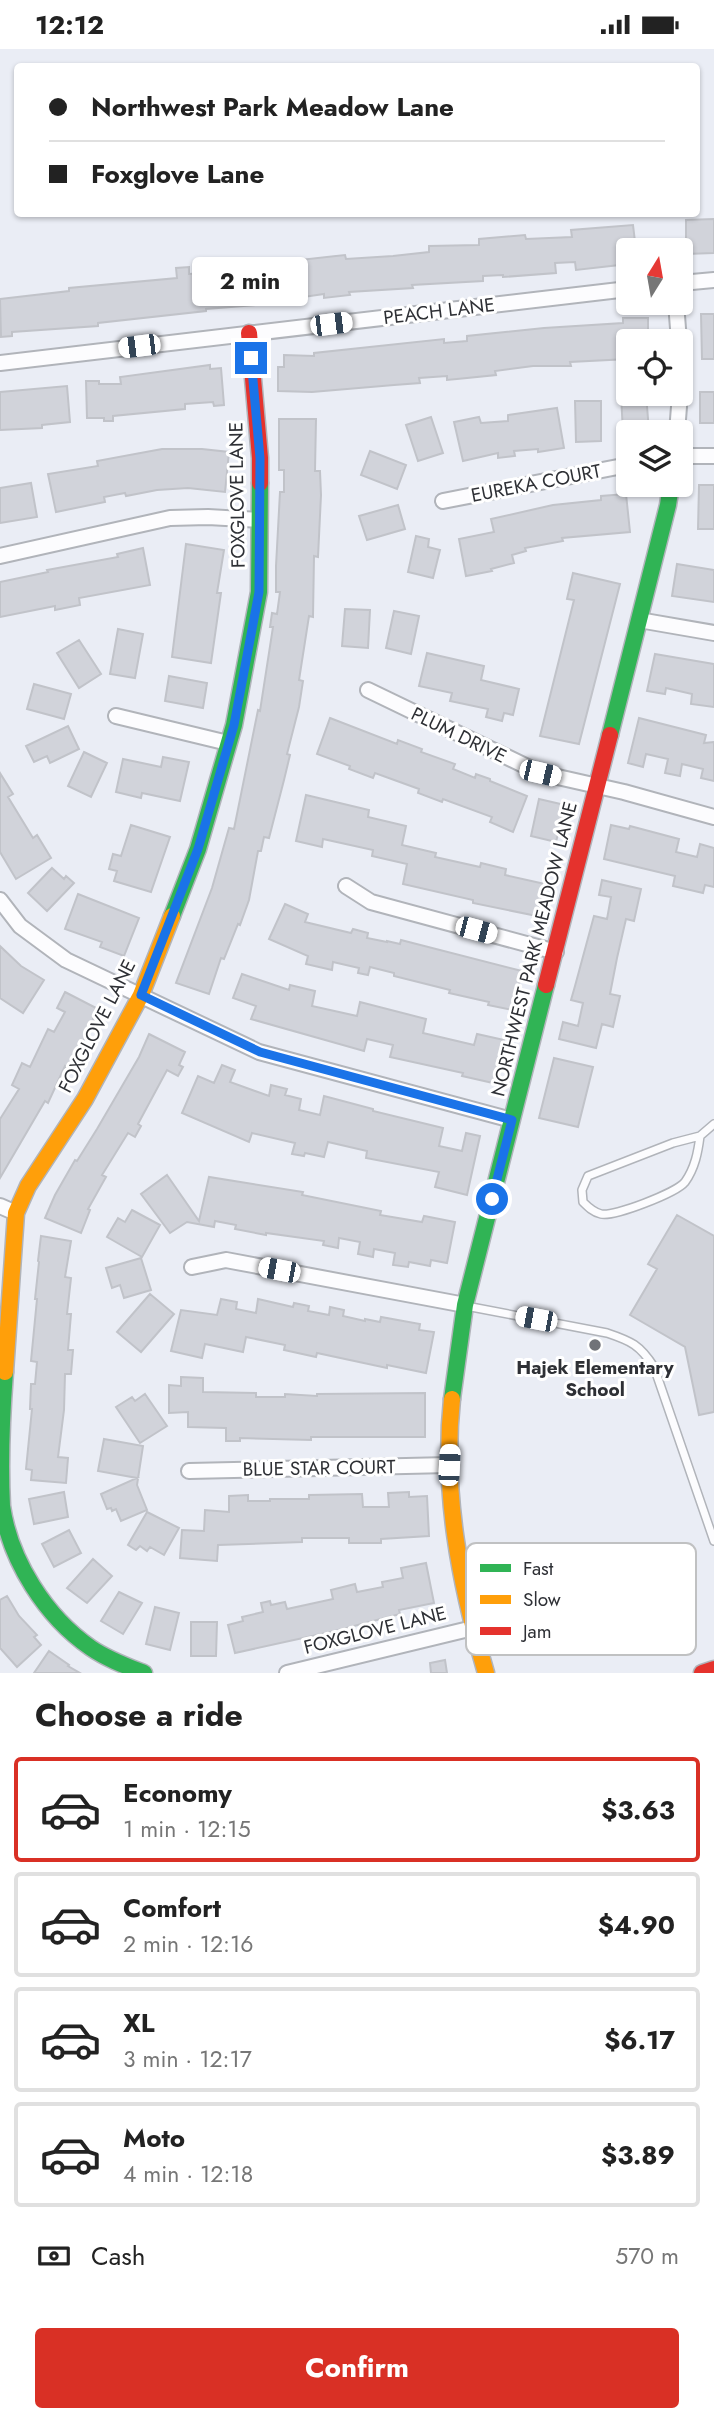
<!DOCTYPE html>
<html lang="en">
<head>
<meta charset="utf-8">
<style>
  :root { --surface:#fff; --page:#f2f2f2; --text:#222; --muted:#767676; --line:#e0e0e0; --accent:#d93025 }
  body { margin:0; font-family:Jost,sans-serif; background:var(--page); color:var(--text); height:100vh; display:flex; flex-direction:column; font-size:26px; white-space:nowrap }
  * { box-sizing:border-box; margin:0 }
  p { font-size:23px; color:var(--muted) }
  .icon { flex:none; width:38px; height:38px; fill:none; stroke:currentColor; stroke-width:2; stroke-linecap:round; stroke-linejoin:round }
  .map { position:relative; height:1624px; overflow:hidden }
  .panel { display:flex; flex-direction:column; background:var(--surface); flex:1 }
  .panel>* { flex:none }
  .hud { position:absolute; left:14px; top:14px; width:686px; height:154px; border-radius:7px; box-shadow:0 2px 5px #0004; display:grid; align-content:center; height:154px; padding:0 35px; background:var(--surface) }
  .needle { width:46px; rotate:11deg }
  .tools { position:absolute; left:616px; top:189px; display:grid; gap:14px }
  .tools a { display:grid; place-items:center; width:77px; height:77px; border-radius:7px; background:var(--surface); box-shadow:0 2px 5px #0004; font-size:35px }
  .end { position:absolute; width:32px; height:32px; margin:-16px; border:9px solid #1a73e8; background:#fff; box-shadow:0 0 0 4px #fff }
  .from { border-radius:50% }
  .bubble { position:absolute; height:49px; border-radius:7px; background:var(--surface); box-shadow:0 2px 5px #0004; font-size:23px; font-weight:700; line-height:49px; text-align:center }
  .car { position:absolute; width:21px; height:42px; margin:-21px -10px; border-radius:9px; box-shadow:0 0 5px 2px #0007; background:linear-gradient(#fff 24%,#345 0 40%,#fff 0 76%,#345 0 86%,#fff 0) }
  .hud b { display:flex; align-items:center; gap:24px; height:66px; font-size:26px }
  .hud b+b { border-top:2px solid var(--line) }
  .hud i { width:18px; height:18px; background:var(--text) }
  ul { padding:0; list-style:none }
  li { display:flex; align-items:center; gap:21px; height:105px; margin:0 14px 10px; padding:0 21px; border:4px solid var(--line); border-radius:7px }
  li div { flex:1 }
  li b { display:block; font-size:26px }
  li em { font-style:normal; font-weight:700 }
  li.current { border-color:var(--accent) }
  li>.icon { width:63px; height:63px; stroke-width:1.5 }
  h2 { padding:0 35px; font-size:32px; line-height:84px }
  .pay { display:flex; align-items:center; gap:18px; height:77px; padding:0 35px; font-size:26px }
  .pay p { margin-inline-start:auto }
  .cta { display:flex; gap:14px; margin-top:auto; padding:14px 35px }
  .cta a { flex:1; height:80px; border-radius:7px; background:var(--accent); color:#fff; font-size:28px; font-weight:700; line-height:80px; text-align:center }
  .status { display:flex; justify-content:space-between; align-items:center; height:49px; padding:0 35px; background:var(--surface); direction:ltr }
  .status svg { height:19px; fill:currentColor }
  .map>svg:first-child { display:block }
</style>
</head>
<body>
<div class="status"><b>12:12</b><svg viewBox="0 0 49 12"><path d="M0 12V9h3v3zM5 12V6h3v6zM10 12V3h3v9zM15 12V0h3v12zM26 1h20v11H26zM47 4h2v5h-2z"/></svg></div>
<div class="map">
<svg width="714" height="1624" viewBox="0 0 714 1624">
  <rect width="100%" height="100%" fill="#eaedf5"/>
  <path fill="#d1d3da" stroke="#c1c3c9" stroke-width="2" d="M714 170V204L686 205V171Z
    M633 176 636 201H628V215L576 221 575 213 555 214 556 224 503 228V226L483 227V232L412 236 413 239 349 243 350 246 324 249V245L303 248V252L206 260V262L98 274V277L12 283V287L1 288 0 250 69 242V239L177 229 176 219 189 218V225L202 224 203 227 249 222 248 218 274 215V218L300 215 299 211 345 206 346 210 393 207 429 203V197L479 196V190L525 186 526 190 572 188 571 181Z
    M701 265H714V310H702Z
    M623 269H648V292H628V310L570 313 571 317H533L495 322 496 326 457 330 447 331V327L419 329 420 334 394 336 312 343 278 342V318H284V306L314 307V304L444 290V294L467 292V287L544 279 623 274Z
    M210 316V320L221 319 224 356 214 357 213 353 185 355V360L113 367V372H104V369H87L86 332H99V335H121L120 328Z
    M67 337 70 373 42 376V379L0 381V343Z
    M700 343H714V374H700Z
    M621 345H646L649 382 623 384Z
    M575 352H601V392L576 393Z
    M557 359 564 399 538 403V400L514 402 515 407 498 409V404L463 412 454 373 479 368 481 374 508 372V366Z
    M431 368 443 404 418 412 406 376Z
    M279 370H316L315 422H320L321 446 318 508 314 507 313 568 309 567 299 631 303 632 299 658 287 705 290 706 284 731 269 789 264 788 261 802H258L249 851 240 876 238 875 224 910 221 909 209 945 176 934 212 839 229 779 234 780 258 661 260 662 273 578H270L272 564 277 565 280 543H276V517L280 443H284V421H279Z
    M162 400H202L229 403 225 443 188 439 157 441 126 447 125 444 104 448 105 453 56 463 48 425 98 417 97 412Z
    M370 402 406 416 397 440 361 426Z
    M31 434 37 468 0 474V439Z
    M699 436H714V480H698Z
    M626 445 630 483 562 489 563 492 525 499 526 502 512 506 514 514 491 520 492 522 466 527 459 490 494 483 491 470 553 456 601 451V447Z
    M398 456 405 480 367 491 359 467Z
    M416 487 429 490 428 498 440 501 433 529 408 523Z
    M186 495 224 501 217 544H221L211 614 172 608Z
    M143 499 150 536 79 549 80 556 55 561V557L0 568V533L48 523 47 521 118 508 117 505Z
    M677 515 714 521V553L672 547Z
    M573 524 620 535 579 695 540 687 574 551 567 550Z
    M345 560 370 561 368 599 342 597Z
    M394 562 419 567 411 605 386 599Z
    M118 580 143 585 135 629 110 625Z
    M79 591 101 625 79 639 57 604Z
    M427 604 484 617 481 631 519 640 513 666 504 664 502 672 486 668 488 660 450 652 452 644 419 637Z
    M655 605 714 615V658L691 655 692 645 666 639 665 645 647 642Z
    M169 627 207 634 203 659 165 652Z
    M34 635 71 645 64 670 27 660Z
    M330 669 397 695 398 691 422 700 421 703 455 715 453 720 475 729 476 725 490 730V732L527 747 513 783 490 773 492 768 443 750 442 753 418 744 419 740 375 724 373 729 349 720 350 717 317 705Z
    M639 669 706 686 704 694 714 693V732L701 729 703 720 682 715 680 727 665 724 668 710 646 705 643 718 628 714Z
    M68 677 79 700 50 714 47 707 34 713 26 697Z
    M84 703 107 714 91 748 68 737Z
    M163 708 189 713 180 752 142 744 141 749 116 743 123 710 161 718Z
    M0 724 13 745 8 748 33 789 37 786 51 809 16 830 0 803Z
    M306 746 369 761 368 768 406 777 402 796 436 804 435 808 480 818 481 814 506 820 505 826 545 835 537 867 473 854V851L403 835 407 815 372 807 373 801 323 790 322 798 296 792Z
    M539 750 565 756 556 793 531 787Z
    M131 776 170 788 151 843 114 832 117 822 109 820 113 805 121 807Z
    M611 776 629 780 630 777 679 790 676 803 697 808 700 795 714 799V838L705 836 703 844 673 837 675 827 604 810Z
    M52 819 64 830 66 827 74 834 47 862 28 844Z
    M602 831 641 840 634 872 626 870 617 909 610 945 620 947 613 978 602 975 596 999 559 990 563 973 578 977 583 954 571 951 575 937 594 867 607 870 611 848 599 846Z
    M78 845 139 869 124 907 100 898 102 893 65 880Z
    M285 855 308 865 305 873 351 884 353 880 368 884 367 889 387 893V892L400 895 401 891 522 922 513 961 488 956 489 953 449 944 450 941 394 927V924L370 918 368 926 358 924 359 919 333 913 332 921 306 915 308 907 269 890Z
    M0 897 21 917 44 931 23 964 0 949Z
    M242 925 289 941 290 936 315 942 312 957 357 967 360 953 426 970 423 984 474 996 477 985 504 991 493 1034 462 1027 463 1024 390 1008 393 996 367 990 364 1002 251 970 256 957 233 949Z
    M65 943 98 960 93 970 95 971 75 1007 67 1019 65 1017 48 1054 45 1052 0 1129V1070L19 1040 12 1036 22 1014 30 1018 48 980 54 983 65 963 57 959Z
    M149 985 185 1003 179 1016 183 1018 178 1027 167 1021 138 1075 141 1077 135 1088 128 1084 102 1126 106 1128 88 1160 90 1161 81 1184 45 1169 55 1146 75 1111 77 1112 97 1080 139 1008Z
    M554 1009 593 1018 578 1078 539 1069Z
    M222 1016 235 1021 230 1033 269 1047 271 1036 287 1040 285 1046 301 1050 299 1061 320 1066 324 1047 373 1060V1062L443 1079 439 1097 462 1102 466 1084 480 1087 467 1146 435 1138 439 1123 366 1109 367 1102 328 1093 324 1108 305 1104 304 1107 292 1105 295 1094 252 1084 249 1093 182 1064 198 1027 214 1034Z
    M167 1126 199 1172 209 1128 303 1143 302 1146 381 1162 380 1166 422 1173 424 1167 455 1173 447 1214 431 1211 430 1217 409 1213 408 1218 393 1216 395 1204 374 1200 373 1208 358 1205 360 1193 339 1189 338 1199 323 1196 324 1192 266 1184V1186L235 1180 236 1176 215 1172 214 1178 187 1173 170 1184 141 1145Z
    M132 1161 160 1176 142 1208 107 1188 118 1169 125 1173Z
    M677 1166 714 1187V1363L699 1366 685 1298 630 1266 657 1220 648 1215Z
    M41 1187 71 1192 65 1228 71 1229 67 1265H71L68 1301H73L71 1325H65L64 1361 58 1408 68 1409 66 1434 31 1431 32 1421 26 1420 32 1360H30L31 1335H35L37 1313 31 1312 37 1250H35L39 1213 38 1212Z
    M141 1209 151 1241 124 1249 120 1236 112 1239 106 1219Z
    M150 1245 174 1265 141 1303 117 1283Z
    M221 1250 237 1253 236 1260 256 1264 258 1250 293 1258 294 1254 309 1257 308 1262 329 1266 330 1258 344 1261 343 1267 365 1272V1270L380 1273 381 1268 420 1275 419 1281 434 1283 426 1324 387 1316V1319L317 1304 316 1308 284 1301 285 1296 246 1288 243 1303 205 1295 202 1309 171 1302 181 1261 217 1266Z
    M181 1328 203 1329V1343L256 1344V1348H285V1345L317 1347V1345L425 1344V1388H311V1391L240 1389V1392H226V1379L188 1378V1363L169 1364V1336L181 1337Z
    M145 1345 167 1377 140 1394 116 1358 132 1348 135 1352Z
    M104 1390 143 1397 137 1436 147 1461 121 1472 116 1460 112 1462 111 1459 107 1460 101 1445 137 1429 98 1422Z
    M64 1443 68 1468 34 1475 29 1450Z
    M409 1443V1448L427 1447 429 1487 381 1490V1494H349V1489H302V1493L218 1496 217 1512 180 1509 182 1481 204 1482 205 1461 229 1463V1447L248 1446V1452H270V1450H309V1446L362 1445 363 1458H389L388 1444Z
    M147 1463 179 1479 164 1506 150 1498 147 1502 140 1497 136 1501 128 1496Z
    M69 1481 81 1504 54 1518 42 1495Z
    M93 1510 112 1527 87 1554 67 1539Z
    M426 1514 434 1554 399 1561 400 1565 335 1582 235 1604 228 1576 243 1572 242 1568 263 1563 261 1554 270 1552 271 1556 285 1553 287 1560 333 1550 331 1541 355 1535 357 1543 383 1538 382 1533 403 1529 401 1519Z
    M119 1543 142 1554 123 1585 101 1572Z
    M7 1547 19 1567 37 1586 34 1588 41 1596 17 1618 0 1599V1551Z
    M155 1558 179 1564 170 1601 146 1595Z
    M191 1573H217L216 1607H191Z
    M49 1602 69 1616 68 1617 80 1624H34Z
    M445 1611 447 1624H431L430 1614Z"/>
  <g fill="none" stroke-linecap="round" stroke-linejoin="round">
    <defs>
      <path id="lane" d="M700 1087C698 1103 695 1119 685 1133 676 1144 614 1168 601 1165 593 1163 588 1158 583 1153L582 1141 588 1127 673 1094 700 1087 714 1075
        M466 1257 607 1284C631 1292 640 1296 654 1318L714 1492"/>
      <path id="street" d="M681 234 714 231
        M676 254 679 292
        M0 314 628 240
        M677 383 680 345
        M681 407H714
        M443 452 628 416
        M0 507 170 469 208 468 260 471
        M639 571 714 584
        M368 641 540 724 624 743 714 768
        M116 667 228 694
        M346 837 371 853 556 903
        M0 851 20 877 66 911 259 1003 512 1071
        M0 1157 16 1164
        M192 1218 226 1211 465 1256
        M189 1422 449 1416
        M287 1624 473 1579"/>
      <path id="fast" d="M610 686 668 456 671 436
        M172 867 198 800 234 676 259 543 260 434
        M5 1323C2 1363 0 1419 2 1457 10 1512 46 1568 91 1599 107 1610 126 1617 144 1624
        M452 1350 465 1256 546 936"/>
      <path id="slow" d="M5 1323 16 1164 28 1137 85 1050 141 946 172 867
        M452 1350C442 1443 460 1535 486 1624"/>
      <path id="jam" d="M249 284 260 409V434
        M546 936 610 686
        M702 1624 714 1620"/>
    </defs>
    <use href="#lane" stroke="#b1b4ba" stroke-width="10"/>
    <use href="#street" stroke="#b1b4ba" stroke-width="18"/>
    <use href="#fast" stroke="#b1b4ba" stroke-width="19"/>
    <use href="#slow" stroke="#b1b4ba" stroke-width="19"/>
    <use href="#jam" stroke="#b1b4ba" stroke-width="19"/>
    <use href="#lane" stroke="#fcfcfe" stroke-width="7"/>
    <use href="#street" stroke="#fcfcfe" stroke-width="14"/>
    <use href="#fast" stroke="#30b455" stroke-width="16"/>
    <use href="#slow" stroke="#ff9f0a" stroke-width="16"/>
    <use href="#jam" stroke="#e5322d" stroke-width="16"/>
  </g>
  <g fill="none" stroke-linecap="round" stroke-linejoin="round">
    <path stroke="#1a73e8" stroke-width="9" d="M251 309 260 409 259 543 234 676 198 800 141 946 260 1003 512 1071 492 1150"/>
  </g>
  <circle fill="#707278" stroke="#fff" stroke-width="2.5" cx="595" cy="1296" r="7"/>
  <g text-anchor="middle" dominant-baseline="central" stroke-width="6" stroke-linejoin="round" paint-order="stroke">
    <g font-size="19" fill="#2e3035" stroke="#fff">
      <text transform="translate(439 262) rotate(-7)">PEACH LANE</text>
      <text transform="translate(536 434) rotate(-11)">EUREKA COURT</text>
      <text transform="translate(237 446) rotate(-91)">FOXGLOVE LANE</text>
      <text transform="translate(459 686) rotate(26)">PLUM DRIVE</text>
      <text transform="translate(534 900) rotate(-76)">NORTHWEST PARK MEADOW LANE</text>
      <text transform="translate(97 977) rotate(-63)">FOXGLOVE LANE</text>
      <text transform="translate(319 1419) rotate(-1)">BLUE STAR COURT</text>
      <text transform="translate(375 1581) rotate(-14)">FOXGLOVE LANE</text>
    </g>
    <g font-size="19" font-weight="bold" fill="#2e3035" stroke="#fff">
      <text x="595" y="1318">Hajek Elementary<tspan x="595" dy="22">School</tspan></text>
    </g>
  </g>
  <rect x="466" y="1494" width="230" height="112" rx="10" fill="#fff" stroke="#c0c1c2" stroke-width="2"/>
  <rect x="480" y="1515" width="31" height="8" fill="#30b455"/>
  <rect x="480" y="1546" width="31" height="9" fill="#ff9f0a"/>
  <rect x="480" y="1578" width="31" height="8" fill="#e5322d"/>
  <g font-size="19" fill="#2e3035">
    <text x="523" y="1526">Fast</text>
    <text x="523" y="1557">Slow</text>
    <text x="523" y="1589">Jam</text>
  </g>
</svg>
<div class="tools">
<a><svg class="needle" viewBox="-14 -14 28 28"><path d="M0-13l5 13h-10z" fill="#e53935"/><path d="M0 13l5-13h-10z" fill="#767676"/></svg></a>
<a><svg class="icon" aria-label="locate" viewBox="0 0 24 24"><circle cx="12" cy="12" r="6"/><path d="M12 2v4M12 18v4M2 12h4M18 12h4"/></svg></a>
<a><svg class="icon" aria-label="layers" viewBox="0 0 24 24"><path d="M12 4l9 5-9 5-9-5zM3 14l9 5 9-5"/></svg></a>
</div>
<i class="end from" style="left:492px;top:1150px"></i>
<i class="end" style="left:251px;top:309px"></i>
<div class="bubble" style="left:192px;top:208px;width:116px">2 min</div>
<i class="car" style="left:331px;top:275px;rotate:83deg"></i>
<i class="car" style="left:139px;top:297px;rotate:263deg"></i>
<i class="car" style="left:540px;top:724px;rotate:103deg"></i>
<i class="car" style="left:476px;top:881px;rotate:105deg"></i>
<i class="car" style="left:279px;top:1221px;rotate:281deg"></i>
<i class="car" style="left:536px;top:1270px;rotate:281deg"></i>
<i class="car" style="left:449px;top:1416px;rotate:3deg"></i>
<div class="hud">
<b><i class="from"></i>Northwest Park Meadow Lane</b>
<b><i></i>Foxglove Lane</b>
</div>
</div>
<section class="panel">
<h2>Choose a ride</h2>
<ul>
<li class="current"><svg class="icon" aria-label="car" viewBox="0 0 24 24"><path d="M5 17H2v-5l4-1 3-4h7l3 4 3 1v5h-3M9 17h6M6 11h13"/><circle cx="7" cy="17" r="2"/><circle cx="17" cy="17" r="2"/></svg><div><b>Economy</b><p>1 min · 12:15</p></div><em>$3.63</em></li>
<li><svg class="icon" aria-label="car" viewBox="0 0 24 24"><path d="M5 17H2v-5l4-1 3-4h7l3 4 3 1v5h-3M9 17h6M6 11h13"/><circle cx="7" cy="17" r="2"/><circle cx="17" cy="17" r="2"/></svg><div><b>Comfort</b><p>2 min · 12:16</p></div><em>$4.90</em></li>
<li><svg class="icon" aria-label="car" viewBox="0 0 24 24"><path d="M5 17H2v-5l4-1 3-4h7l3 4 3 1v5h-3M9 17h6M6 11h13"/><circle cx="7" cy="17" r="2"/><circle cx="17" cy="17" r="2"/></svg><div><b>XL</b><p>3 min · 12:17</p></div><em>$6.17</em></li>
<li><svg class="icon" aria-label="car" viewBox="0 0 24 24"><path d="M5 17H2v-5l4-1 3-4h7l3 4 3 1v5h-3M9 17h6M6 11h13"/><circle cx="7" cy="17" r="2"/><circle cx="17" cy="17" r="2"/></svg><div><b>Moto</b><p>4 min · 12:18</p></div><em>$3.89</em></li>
</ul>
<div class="pay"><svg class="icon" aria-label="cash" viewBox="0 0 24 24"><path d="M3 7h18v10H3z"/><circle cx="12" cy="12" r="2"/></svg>Cash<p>570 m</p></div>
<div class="cta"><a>Confirm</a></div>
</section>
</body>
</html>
